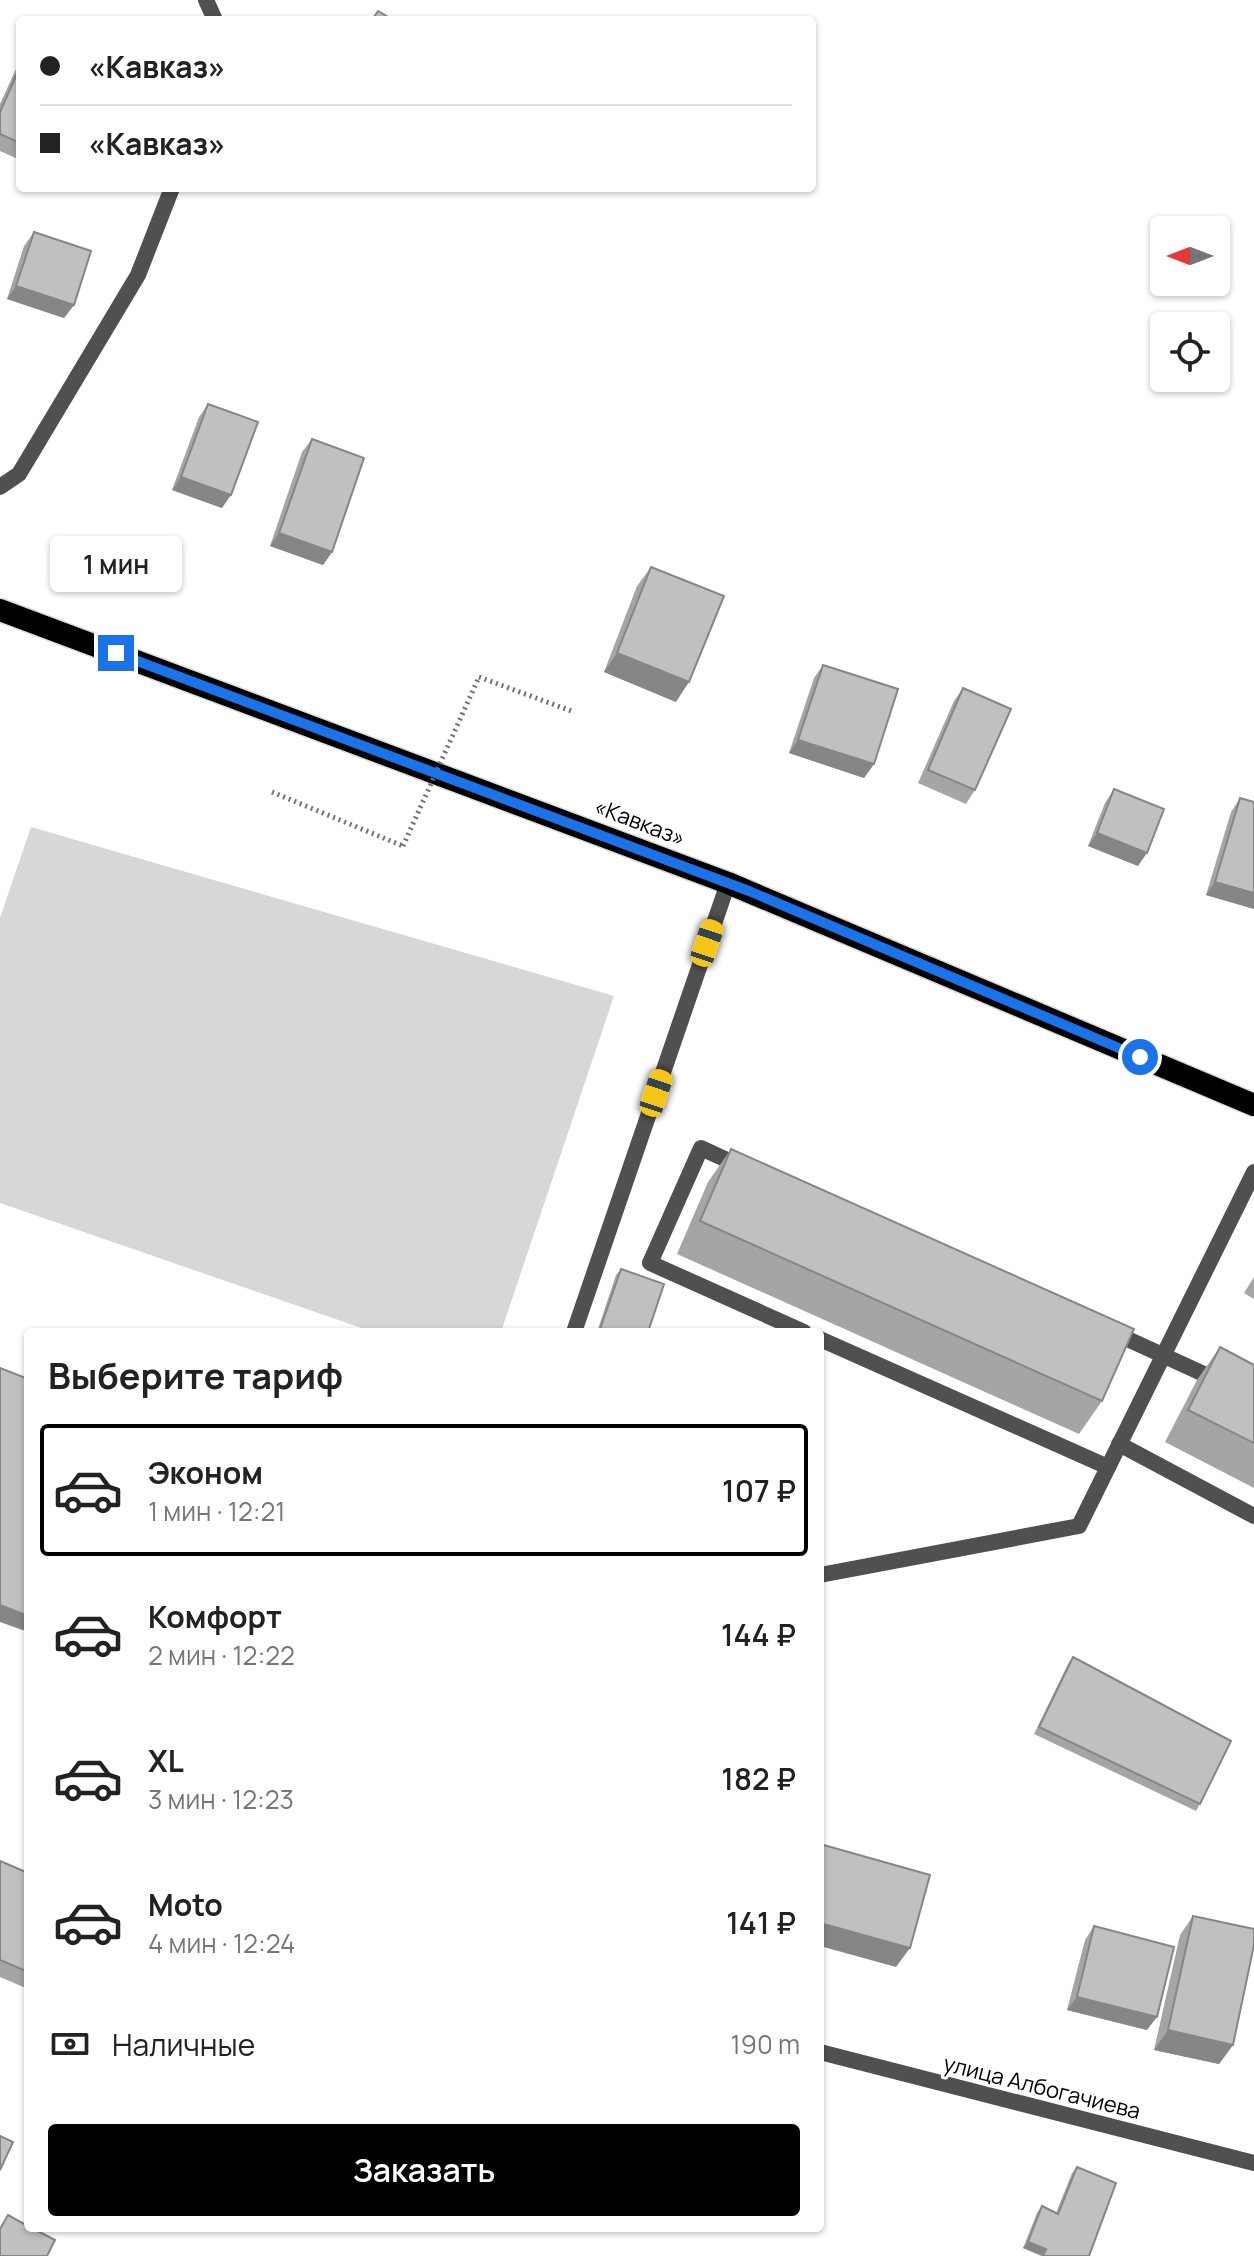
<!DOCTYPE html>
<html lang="ru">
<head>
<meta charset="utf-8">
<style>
  :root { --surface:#fff; --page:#f6f6f6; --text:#222; --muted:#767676; --line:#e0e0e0; --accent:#000 }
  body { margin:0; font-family:Manrope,sans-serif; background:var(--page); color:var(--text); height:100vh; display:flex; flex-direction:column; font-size:30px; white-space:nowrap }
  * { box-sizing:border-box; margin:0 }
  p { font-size:26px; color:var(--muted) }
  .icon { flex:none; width:44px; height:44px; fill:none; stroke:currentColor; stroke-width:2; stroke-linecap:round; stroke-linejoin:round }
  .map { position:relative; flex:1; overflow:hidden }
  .panel { position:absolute; left:24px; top:1328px; width:800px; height:904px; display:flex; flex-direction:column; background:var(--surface); border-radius:8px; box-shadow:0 2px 6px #0004 }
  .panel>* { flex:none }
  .banner { position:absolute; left:16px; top:16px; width:800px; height:176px; border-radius:8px; box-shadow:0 2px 6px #0004; display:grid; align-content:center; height:176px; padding:0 24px; background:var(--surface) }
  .needle { width:52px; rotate:270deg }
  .controls { position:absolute; left:1150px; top:216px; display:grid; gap:16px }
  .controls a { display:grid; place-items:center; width:80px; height:80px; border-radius:8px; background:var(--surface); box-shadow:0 2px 6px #0004; font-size:40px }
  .end { position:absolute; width:36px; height:36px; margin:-18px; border:10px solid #1a73e8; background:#fff; box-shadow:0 0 0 4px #fff }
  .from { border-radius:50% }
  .bubble { position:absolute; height:56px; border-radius:8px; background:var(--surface); box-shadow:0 2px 6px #0004; font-size:26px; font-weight:600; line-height:56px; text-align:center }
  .car { position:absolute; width:24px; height:48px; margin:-24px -12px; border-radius:10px; box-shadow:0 0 6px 2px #0007; background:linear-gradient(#f5c518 24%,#345 0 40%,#f5c518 0 76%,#345 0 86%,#f5c518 0) }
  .banner b { display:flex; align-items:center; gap:28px; height:76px; font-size:30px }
  .banner b+b { border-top:2px solid var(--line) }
  .banner i { width:20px; height:20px; background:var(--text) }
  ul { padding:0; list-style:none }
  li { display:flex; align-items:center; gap:24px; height:132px; margin:0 16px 12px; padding:0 8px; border:4px solid transparent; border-radius:8px }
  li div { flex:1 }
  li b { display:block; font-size:30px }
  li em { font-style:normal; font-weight:600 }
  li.on { border-color:var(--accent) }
  li>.icon { width:72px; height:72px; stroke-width:1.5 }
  h2 { padding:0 24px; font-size:36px; line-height:96px }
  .pay { display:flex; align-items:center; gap:20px; height:88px; padding:0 24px; font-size:30px }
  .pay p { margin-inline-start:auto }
  .primary-button { display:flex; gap:16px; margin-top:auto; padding:16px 24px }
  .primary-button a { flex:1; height:92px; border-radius:8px; background:var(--accent); color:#fff; font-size:32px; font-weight:600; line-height:92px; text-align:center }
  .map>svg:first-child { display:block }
</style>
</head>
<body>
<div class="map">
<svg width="1254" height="2256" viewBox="0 0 1254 2256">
  <rect width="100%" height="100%" fill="#fff"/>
  <path fill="#d7d7d7" d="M31 827 614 996 501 1332H373L0 1203V918Z"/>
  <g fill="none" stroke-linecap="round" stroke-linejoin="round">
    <defs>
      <path id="trunk" d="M0 610 728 883 1254 1105"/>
    </defs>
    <use href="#trunk" stroke="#dbdbdb" stroke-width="25"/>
    <path stroke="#727272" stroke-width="5" stroke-dasharray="2 4" stroke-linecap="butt" d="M479 677 574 712
      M272 792 403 846"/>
    <path stroke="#505050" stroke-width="16" d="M742 1167 701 1148 650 1263 804 1332
      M1110 1331 1254 1397
      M820 1339 1108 1467
      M1119 1444 1254 1516"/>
    <path stroke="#505050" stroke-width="16" d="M206 0 215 20
      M0 487 19 474 138 275 172 188
      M574 1332 728 883
      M820 1575 1079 1526 1254 1172
      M820 2052 1254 2163"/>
    <use href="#trunk" stroke="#000" stroke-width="22"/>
    <path stroke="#727272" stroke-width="5" stroke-dasharray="2 4" stroke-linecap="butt" d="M403 846 479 677"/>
  </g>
  <path fill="#a5a5a5" d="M20 60V160L0 151V104Z
    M34 232 74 305 64 318 7 299 24 246Z
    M208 404 222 508 172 490 199 417Z
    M312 439 332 552 323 565 270 546 302 452Z
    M651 567 676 702 604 672 637 586Z
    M823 665 874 764 864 778 789 753 814 678Z
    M963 688 975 790 966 804 918 783 954 701Z
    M1114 789 1138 866 1088 846 1105 803Z
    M1240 798 1254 802V909L1206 895 1231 812Z
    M731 1149 1102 1401 1079 1434 677 1254 708 1182Z
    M621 1269 648 1332H597L616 1275Z
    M1254 1277V1299L1244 1293Z
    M1220 1347 1254 1365V1488L1165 1442 1197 1380Z
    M1073 1657 1200 1804 1196 1811 1034 1734 1068 1664Z
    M0 1861 28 1873V1989L0 1977Z
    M1193 1916 1233 2045 1219 2064 1154 2050 1180 1935Z
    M1094 1926 1147 2030 1067 2010 1085 1940Z
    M1077 2167 1089 2256H1041L1023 2248 1037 2213 1042 2206 1056 2213 1072 2173Z"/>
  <path fill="#868686" d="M16 286 74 305 64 318 7 299Z
    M181 477 231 495 222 508 172 490Z
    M279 533 332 552 323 565 270 546Z
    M617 653 689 682 676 702 604 672Z
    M798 740 874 764 864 778 789 753Z
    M1097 833 1147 853 1138 866 1088 846Z
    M1215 882 1254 893V909L1206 895Z
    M0 1605 28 1616V1632L0 1622Z
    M820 1923 910 1948 896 1967 820 1946Z
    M1077 1997 1157 2017 1147 2030 1067 2010Z
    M1168 2030 1233 2045 1219 2064 1154 2050Z
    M1028 2242 1046 2249 1041 2255 1023 2248Z"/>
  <path fill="#c0c0c0" stroke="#868686" stroke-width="2" d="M378 11 393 20H372Z
    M20 67V143L0 134V112Z
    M34 232 91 251 74 305 16 286Z
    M208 404 258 422 231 495 181 477Z
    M312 439 364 458 332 552 279 533Z
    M651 567 724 596 689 682 617 653Z
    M823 665 898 689 874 764 798 740Z
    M963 688 1011 709 975 790 928 770Z
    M1114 789 1164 809 1147 853 1097 833Z
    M1240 798 1254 802V893L1215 882Z
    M731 1149 1134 1329 1102 1401 700 1221Z
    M621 1269 664 1284 648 1332H599Z
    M1220 1347 1254 1365V1443L1188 1410Z
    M0 1368 28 1379V1616L0 1605Z
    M1073 1657 1231 1741 1200 1804 1039 1727Z
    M820 1844 930 1875 910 1948 820 1923Z
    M0 1861 28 1873V1972L0 1960Z
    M1193 1916 1254 1929V1945L1233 2045 1168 2030Z
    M1094 1926 1174 1947 1157 2017 1077 1997Z
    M0 2136 13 2142 0 2170Z
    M1077 2167 1116 2183 1089 2256H1043L1046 2249 1028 2242 1042 2206 1058 2214Z
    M8 2215 28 2226V2228H32L55 2240 47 2256H0V2229Z"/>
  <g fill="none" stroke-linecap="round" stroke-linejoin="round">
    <path stroke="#1a73e8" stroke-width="10" d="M116 653 749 891 1140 1057"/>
  </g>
  <g text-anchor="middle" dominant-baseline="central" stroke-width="6" stroke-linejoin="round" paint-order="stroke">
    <g font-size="22" fill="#000" stroke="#fff">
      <text transform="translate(640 822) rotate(21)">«Кавказ»</text>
      <text transform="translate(1042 2087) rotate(14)">улица Албогачиева</text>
    </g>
  </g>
</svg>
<div class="controls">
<a><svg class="needle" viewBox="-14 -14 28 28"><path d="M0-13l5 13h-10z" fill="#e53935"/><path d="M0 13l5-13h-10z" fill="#767676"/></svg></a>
<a><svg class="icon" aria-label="locate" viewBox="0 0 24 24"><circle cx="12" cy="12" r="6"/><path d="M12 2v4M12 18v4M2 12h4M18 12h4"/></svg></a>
</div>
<i class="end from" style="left:1140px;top:1057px"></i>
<i class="end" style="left:116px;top:653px"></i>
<div class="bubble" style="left:50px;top:536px;width:132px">1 мин</div>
<i class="car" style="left:707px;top:943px;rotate:19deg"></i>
<i class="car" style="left:656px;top:1093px;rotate:19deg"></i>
<div class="banner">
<b><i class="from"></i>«Кавказ»</b>
<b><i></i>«Кавказ»</b>
</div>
<section class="panel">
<h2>Выберите тариф</h2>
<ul>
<li class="on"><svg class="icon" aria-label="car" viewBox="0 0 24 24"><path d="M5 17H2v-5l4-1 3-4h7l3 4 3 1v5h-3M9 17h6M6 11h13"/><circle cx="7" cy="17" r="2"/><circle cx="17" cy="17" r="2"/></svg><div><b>Эконом</b><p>1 мин · 12:21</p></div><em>107 ₽</em></li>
<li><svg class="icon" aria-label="car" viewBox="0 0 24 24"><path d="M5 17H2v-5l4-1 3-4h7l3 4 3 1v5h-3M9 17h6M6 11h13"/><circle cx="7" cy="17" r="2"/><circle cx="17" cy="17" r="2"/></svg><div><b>Комфорт</b><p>2 мин · 12:22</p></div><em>144 ₽</em></li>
<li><svg class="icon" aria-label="car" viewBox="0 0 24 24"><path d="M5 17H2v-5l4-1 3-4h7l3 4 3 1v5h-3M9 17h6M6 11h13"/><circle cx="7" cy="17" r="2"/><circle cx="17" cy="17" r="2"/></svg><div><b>XL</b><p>3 мин · 12:23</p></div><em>182 ₽</em></li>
<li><svg class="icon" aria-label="car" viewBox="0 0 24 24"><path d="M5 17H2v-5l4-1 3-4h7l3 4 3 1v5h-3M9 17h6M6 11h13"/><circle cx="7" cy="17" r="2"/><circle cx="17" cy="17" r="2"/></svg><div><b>Moto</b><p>4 мин · 12:24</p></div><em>141 ₽</em></li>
</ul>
<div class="pay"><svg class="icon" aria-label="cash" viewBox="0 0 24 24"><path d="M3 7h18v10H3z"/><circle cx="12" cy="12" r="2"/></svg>Наличные<p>190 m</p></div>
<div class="primary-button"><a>Заказать</a></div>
</section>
</div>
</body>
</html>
